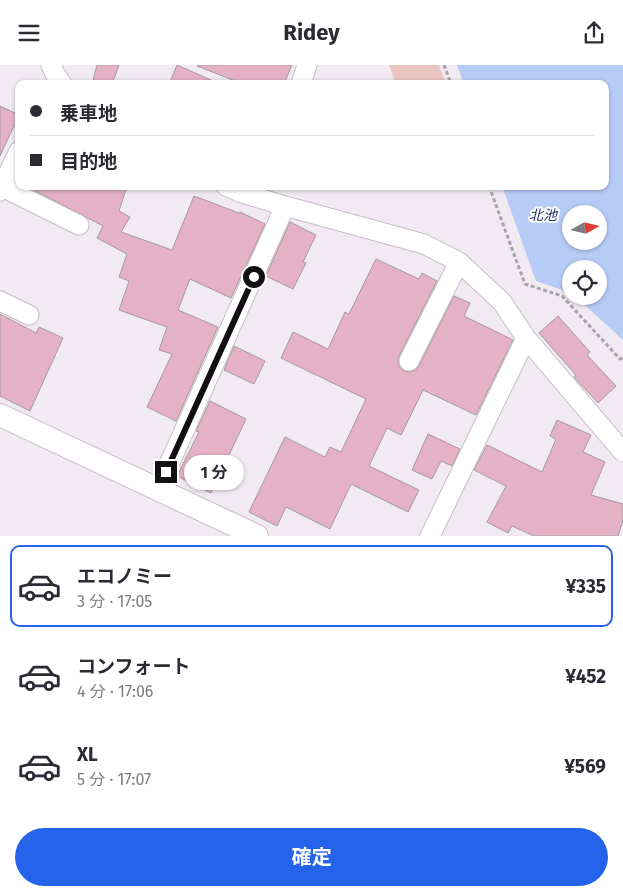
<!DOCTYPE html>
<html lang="ja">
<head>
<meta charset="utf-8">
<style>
  :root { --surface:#fff; --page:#f7f7f7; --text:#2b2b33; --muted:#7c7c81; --line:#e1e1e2; --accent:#2563eb }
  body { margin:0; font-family:"Fira Sans","Noto Sans JP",sans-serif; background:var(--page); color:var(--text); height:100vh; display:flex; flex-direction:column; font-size:19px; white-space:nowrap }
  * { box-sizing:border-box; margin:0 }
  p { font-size:16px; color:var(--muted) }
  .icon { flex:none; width:28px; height:28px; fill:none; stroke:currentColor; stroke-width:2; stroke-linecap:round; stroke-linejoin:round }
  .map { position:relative; height:471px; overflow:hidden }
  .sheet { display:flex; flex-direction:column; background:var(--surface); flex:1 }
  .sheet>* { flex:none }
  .guide { position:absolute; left:15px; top:15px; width:594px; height:110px; border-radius:10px; box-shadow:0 1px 4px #0004; display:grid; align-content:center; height:110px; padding:0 15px; background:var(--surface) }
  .needle { width:32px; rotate:82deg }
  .controls { position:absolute; left:562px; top:140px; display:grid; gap:10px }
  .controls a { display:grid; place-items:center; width:45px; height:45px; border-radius:50%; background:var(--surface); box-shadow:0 1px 4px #0004; font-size:25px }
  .end { position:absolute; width:22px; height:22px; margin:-11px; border:6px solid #121013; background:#fff; box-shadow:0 0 0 2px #fff }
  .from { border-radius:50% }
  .bubble { position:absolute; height:35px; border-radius:18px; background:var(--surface); box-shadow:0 1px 4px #0004; font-size:16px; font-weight:700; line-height:35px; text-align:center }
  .guide b { display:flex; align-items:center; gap:18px; height:48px; font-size:19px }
  .guide b+b { border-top:1px solid var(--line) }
  .guide i { width:12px; height:12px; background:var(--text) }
  ul { padding:9px 0 0; list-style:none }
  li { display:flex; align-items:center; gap:15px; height:82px; margin:0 10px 8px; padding:0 5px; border:2px solid transparent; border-radius:10px }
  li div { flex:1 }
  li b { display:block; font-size:19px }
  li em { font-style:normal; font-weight:700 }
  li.current { border-color:var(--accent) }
  li>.icon { width:45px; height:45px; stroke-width:1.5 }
  .cta { display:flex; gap:10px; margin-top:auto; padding:10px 15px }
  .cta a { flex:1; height:58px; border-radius:30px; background:var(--accent); color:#fff; font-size:20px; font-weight:700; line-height:58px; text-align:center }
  header { display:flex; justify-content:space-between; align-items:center; height:65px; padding:0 15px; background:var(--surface); font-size:22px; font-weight:700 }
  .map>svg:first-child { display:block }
</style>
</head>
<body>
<header><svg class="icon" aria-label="menu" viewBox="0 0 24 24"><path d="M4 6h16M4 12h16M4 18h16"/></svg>Ridey<svg class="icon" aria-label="share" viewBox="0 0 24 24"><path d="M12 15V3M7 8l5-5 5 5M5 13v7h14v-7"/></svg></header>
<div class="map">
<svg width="623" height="471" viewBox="0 0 623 471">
  <rect width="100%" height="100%" fill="#f1eaf2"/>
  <path fill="#ebc5c2" d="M389 0H439L446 19H396Z"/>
  <path fill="#b6cbf6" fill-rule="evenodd" d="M457 0H623V275L575 231H599V204H571V228L536 216 502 121H605V19H464ZM571 149H599V176H571Z"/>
  <path fill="#e4b1c5" stroke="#a49a9d" d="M97 0H119L112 19H92Z
    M177 0 220 19H169Z
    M198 0H292L284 19H243L197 1Z
    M0 41 19 50 0 91Z
    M26 121H127L119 146 130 152 121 167 172 185 194 131 239 148 240 147 265 159 231 233 190 214 178 245 218 262 176 356 147 342 172 289 159 285 167 262 119 245 129 216 119 212 127 189 97 173 103 161Z
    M290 157 316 170 303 197 306 198 293 224 266 211Z
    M376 194 419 214 422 208 437 216 399 291 398 297 400 303 404 306 410 307 416 305 419 301 454 231 470 238 464 251 513 275 476 350 423 325 401 370 387 363 369 401 419 425 408 447 351 419 330 464 286 442 277 461 249 447 285 372 325 392 330 382 341 387 366 334 281 293 293 267 328 284 345 247 349 249Z
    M0 249 36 268 39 262 63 273 30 346 0 331Z
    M558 251 590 287 587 290 616 321 598 338 574 312 576 310 539 268Z
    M234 281 265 296 254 319 224 305Z
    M210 336 246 354 211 428 177 411 199 367 196 366Z
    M557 355 591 370 583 387 605 397 591 430 623 439V455L618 471H534L512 461 508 468 487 457 506 421 474 405 487 380 542 407 556 374 550 371Z
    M428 369 460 384 452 401 441 396 432 414 412 405Z"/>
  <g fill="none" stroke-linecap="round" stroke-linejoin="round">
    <defs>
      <path id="minor" d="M51 0 55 9 62 19
        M301 19 307 0
        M226 121 242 128 285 141 424 179 459 197 502 237 526 273 623 387
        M2 122 79 160
        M0 126 19 86
        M0 236 29 250
        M409 296 459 197
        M158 424 285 141
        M430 471 526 273"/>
      <path id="tertiary" d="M0 350 257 471"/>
    </defs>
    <use href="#minor" stroke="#c5bec5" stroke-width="21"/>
    <use href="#tertiary" stroke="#c5bec5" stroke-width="24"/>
    <path stroke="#a8a3a9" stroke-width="3" stroke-dasharray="4 2.5" stroke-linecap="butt" d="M444 0 451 19
      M489 121 525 219 562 231 620 294 623 293"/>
    <use href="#minor" stroke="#fff" stroke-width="19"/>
    <use href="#tertiary" stroke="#fff" stroke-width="22"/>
  </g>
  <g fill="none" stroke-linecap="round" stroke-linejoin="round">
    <path stroke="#121013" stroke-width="6" d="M166 407 254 212"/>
  </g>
  <g text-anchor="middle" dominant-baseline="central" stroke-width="4" stroke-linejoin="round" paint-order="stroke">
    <g font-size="14" font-style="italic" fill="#1d3467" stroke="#fff">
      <text x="543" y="150">北池</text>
    </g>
  </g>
</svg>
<div class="controls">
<a><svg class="needle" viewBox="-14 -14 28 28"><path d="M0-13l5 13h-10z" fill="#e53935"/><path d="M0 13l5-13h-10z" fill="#7c7c81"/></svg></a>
<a><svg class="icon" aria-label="locate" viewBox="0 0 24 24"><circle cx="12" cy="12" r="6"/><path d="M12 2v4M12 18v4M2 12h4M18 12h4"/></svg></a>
</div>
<i class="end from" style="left:254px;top:212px"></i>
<i class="end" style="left:166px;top:407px"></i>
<div class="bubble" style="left:184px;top:390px;width:60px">1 分</div>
<div class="guide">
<b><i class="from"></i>乗車地</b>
<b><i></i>目的地</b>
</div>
</div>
<section class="sheet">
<ul>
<li class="current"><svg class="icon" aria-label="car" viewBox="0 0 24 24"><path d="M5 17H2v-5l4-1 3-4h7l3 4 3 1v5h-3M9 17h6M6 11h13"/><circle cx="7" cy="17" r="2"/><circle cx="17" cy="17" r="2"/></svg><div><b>エコノミー</b><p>3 分 · 17:05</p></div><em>¥335</em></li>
<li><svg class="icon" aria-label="car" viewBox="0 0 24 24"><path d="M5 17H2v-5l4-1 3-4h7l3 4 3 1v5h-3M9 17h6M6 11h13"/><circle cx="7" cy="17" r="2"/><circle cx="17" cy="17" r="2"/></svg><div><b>コンフォート</b><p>4 分 · 17:06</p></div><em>¥452</em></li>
<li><svg class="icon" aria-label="car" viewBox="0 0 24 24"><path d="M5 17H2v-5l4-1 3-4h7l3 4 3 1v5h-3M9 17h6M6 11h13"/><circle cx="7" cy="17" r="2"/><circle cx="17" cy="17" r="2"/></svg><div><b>XL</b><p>5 分 · 17:07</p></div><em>¥569</em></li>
</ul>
<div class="cta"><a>確定</a></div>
</section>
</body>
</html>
